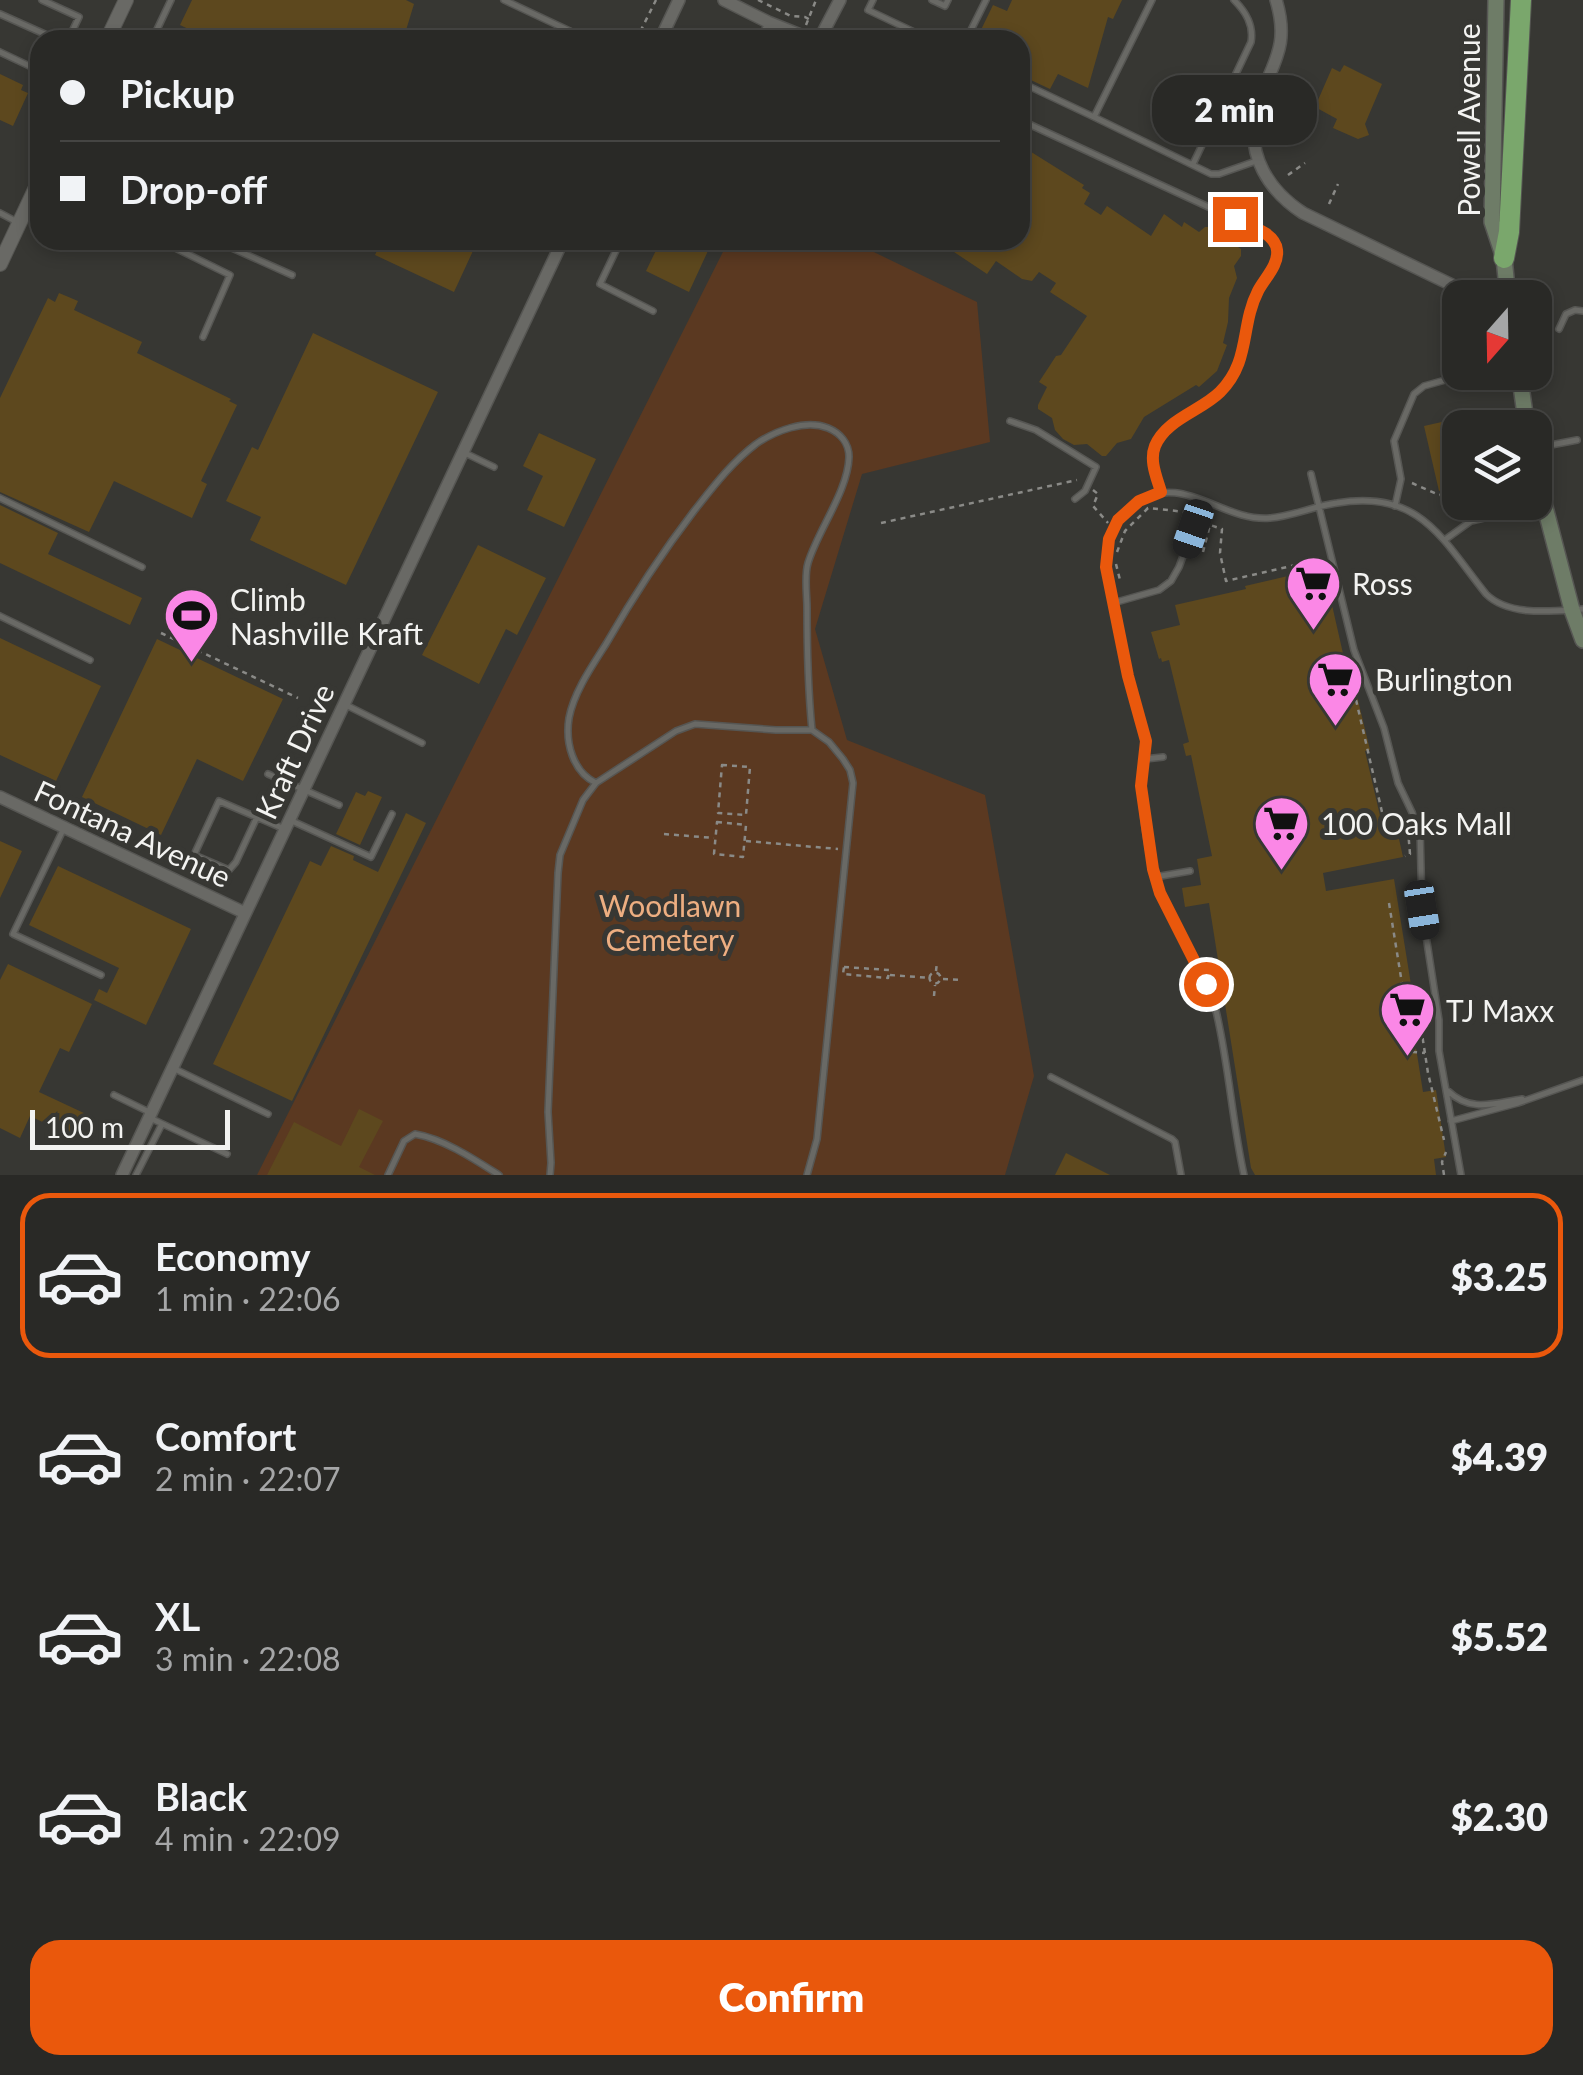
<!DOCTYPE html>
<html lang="en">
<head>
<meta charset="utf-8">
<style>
  :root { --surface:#292926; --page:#353532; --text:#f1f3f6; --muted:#a5a6a7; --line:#454543; --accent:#ea580c }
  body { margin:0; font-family:Lato,sans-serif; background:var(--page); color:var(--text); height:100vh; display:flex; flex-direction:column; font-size:38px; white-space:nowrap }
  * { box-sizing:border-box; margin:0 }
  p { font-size:32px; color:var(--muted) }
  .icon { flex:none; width:55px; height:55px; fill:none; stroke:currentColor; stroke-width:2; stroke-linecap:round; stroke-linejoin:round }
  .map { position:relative; height:1175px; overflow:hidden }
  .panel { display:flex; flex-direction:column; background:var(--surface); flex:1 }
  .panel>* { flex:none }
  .hud { position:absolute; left:30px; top:30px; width:1000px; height:220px; border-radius:30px; box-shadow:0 5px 15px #0003,0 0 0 2px var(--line); display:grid; align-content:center; height:220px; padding:0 30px; background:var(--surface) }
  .needle { width:65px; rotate:200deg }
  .fabs { position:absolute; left:1442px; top:280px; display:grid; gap:20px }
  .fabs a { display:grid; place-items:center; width:110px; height:110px; border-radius:20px; background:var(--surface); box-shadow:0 5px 15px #0003,0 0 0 2px var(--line); font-size:50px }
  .scale { position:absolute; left:30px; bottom:25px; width:200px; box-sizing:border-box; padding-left:10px; border:5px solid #f3f3f1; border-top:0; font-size:28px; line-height:35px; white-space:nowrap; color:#f3f3f1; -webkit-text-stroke:8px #373733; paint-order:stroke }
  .end { position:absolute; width:45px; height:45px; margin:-22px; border:12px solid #ea580c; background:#fff; box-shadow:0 0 0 5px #fff }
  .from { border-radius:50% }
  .bubble { position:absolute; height:70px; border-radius:30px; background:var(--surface); box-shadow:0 5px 15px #0003,0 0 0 2px var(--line); font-size:32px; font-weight:800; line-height:70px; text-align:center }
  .car { position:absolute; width:30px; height:60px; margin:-30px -15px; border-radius:12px; box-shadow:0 0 8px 2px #0007; background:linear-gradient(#222 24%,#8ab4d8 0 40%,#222 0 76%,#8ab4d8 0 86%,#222 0) }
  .hud b { display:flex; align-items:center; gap:35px; height:95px; font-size:38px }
  .hud b+b { border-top:2px solid var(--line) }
  .hud i { width:25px; height:25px; background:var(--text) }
  ul { padding:18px 0 0; list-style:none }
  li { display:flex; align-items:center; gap:30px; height:165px; margin:0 20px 15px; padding:0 10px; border:5px solid transparent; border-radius:30px }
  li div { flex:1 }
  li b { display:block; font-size:38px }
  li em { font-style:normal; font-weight:800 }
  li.selected { border-color:var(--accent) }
  li>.icon { width:90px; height:90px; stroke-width:1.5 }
  .button { display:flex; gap:20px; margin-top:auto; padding:20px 30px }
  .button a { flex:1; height:115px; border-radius:30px; background:var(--accent); color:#fff; font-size:40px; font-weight:800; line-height:115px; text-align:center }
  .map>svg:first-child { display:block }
</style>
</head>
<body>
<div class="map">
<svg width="1583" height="1175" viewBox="0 0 1583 1175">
  <rect width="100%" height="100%" fill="#373733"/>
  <path fill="#5b3921" d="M729 240H849L977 302 990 442 862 474 815 629 847 740 985 795 1034 1076 1005 1175H257Z"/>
  <path fill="#5d481e" d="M192 0H406L414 4 403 40H198L201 35 180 25Z
    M1012 0H1122L1113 19 1108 17 1088 88 1058 74 1050 89 1020 75V40H992L979 34 993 5 1007 11Z
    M1344 65 1382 84 1365 124 1369 135 1358 139 1333 128 1337 119 1315 107 1332 68 1340 72Z
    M0 74 23 85 21 90 28 93 13 126 0 120Z
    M1020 145 1084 185 1082 188 1090 193 1084 204 1101 215 1107 206 1151 236 1164 214 1182 227 1184 222 1199 232 1205 227H1209L1241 249V256L1234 266 1237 278 1229 298 1228 322 1223 343 1227 345 1217 371 1199 387 1196 385 1144 417 1131 439 1117 443 1106 456H1102L1087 444 1074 445 1063 439 1055 430 1052 418 1038 409V405L1047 387 1039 382 1056 356 1061 355 1087 316 1050 292 1056 283 1039 272 1032 281 1022 279 996 261 987 274 936 240H1020Z
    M382 240H478L454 292 375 255Z
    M661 240H713L689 292 646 271Z
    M59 293 78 301 74 310 142 342 137 353 231 399 229 401 237 405 201 481 207 484 192 518 114 481 89 532 0 492V398L48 298 55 302Z
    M313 333 438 392 346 585 250 540 261 517 226 501 252 447 258 450Z
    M1455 419 1460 439V486L1439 491 1424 426Z
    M539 433 596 459 564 527 527 510 543 476 523 466Z
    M0 505 58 533 48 554 142 598 130 625 0 563Z
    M478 545 546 578 517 635 506 629 479 684 422 655Z
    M1322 561 1352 693 1356 692 1370 750 1365 751 1384 833 1397 830 1403 857 1323 873 1326 891 1394 879 1418 1028 1413 1029 1423 1092 1436 1090 1446 1157 1434 1159 1436 1175H1255L1251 1168 1209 903 1185 907 1182 888 1201 885 1197 859 1212 856 1191 755 1186 756 1183 744 1189 742 1169 660 1162 662 1161 658 1159 659 1151 632 1180 625 1175 605 1246 589 1245 586 1292 575 1290 568Z
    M0 638 101 686 56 781 0 755Z
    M157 639 283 699 243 781 197 759 161 835 82 797Z
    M368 791 382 797 360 845 336 834 356 792 365 796Z
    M406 813 426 823 292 1101 213 1064 310 861 321 866 331 846 354 856 353 860 378 872Z
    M0 841 22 851 0 898Z
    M58 866 191 929 146 1025 94 1000 99 989 107 993 119 968 29 925Z
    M8 964 92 1004 69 1052 60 1048 39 1092 86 1114 73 1141 55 1132 57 1129 30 1116 20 1138 0 1128V980Z
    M359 1109 383 1121 359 1167 375 1175H267L294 1122 341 1146Z
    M1066 1153 1110 1175H1055Z"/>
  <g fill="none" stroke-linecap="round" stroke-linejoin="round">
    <defs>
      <path id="service" d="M42 0 79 17 68 40
        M504 0 589 40
        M873 0 868 10 931 40
        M932 0 945 6 948 0
        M1152 0 1094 117 1211 174H1219L1259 160
        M0 14 58 40
        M152 40 171 0
        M760 40 767 25
        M966 40 986 0
        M0 52 40 71
        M1020 82 1094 117
        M1020 120 1267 234 1277 246 1276 261 1254 298 1243 353 1235 371 1217 395 1169 428 1157 442 1153 461 1161 492
        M1193 164 1251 42C1254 25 1246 12 1234 0
        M0 213 17 222
        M159 240 230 275 203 337
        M214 240 292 275
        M621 240 600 284 653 311
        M1559 329 1566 314 1575 310 1583 311
        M1010 421 1036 430 1096 467 1085 491 1075 499
        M1535 448 1577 440
        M465 453 494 467
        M1311 474 1354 650 1384 728 1398 783 1420 829 1422 910 1439 1020V1051L1461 1175
        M0 498 142 567
        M1395 506 1401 479 1394 441 1414 394 1424 386 1470 373
        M1446 539 1471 521 1501 514
        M1113 603 1159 590 1171 581 1179 567 1193 529 1206 502
        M0 616 90 660
        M344 704 422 743
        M1145 759 1163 757
        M268 774 339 805
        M596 783C573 772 565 743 569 718 574 692 592 666 606 644 633 597 661 554 694 511 713 487 731 463 756 444 775 431 805 419 828 428 840 433 849 443 849 457 848 491 818 530 808 563 804 576 807 594 807 608 807 649 808 689 812 730
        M257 817 236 862 229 870 194 855 219 801 282 828
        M292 821 371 857 392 814
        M63 830 13 934 101 975
        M1155 877 1190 871
        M175 1069 268 1114
        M1051 1077 1172 1139 1175 1142 1181 1175
        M1448 1091C1471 1113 1494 1103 1522 1099
        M114 1095 149 1112
        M150 1118 227 1154
        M1451 1121 1518 1103 1583 1080
        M136 1175 162 1124
        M388 1175 404 1141 415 1134C444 1139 474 1159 499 1175
        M550 1175 551 1163 548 1112 558 873 560 855 583 800 596 783 676 731 695 724 776 730H812L829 742 843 759 850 770 853 783 817 1139 807 1175
        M1244 1175C1232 1121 1229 1065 1216 1011 1206 964 1171 926 1156 881 1148 855 1142 812 1141 784 1140 769 1148 755 1145 740 1142 717 1133 696 1128 674 1124 657 1122 639 1118 622 1113 601 1105 577 1106 555 1108 535 1117 516 1134 504 1182 470 1221 522 1270 518 1293 516 1314 506 1337 503 1420 489 1442 539 1486 594 1509 617 1553 611 1583 609"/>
      <path id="minor" d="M724 0 768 22 813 40
        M1276 0C1292 52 1267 67 1256 113 1246 155 1269 191 1303 213L1454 286 1469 289 1507 285
        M660 40 679 0
        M819 40 840 0
        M0 797 245 913
        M122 1175 563 240"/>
      <path id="tertiary" d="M107 40 126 0
        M0 264 40 179"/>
      <path id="secondary" d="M1496 0 1492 222 1504 258 1508 298
        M1519 372 1527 428
        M1535 469 1572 610 1583 640"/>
      <path id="motorway" d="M1504 258 1509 232 1521 0"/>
    </defs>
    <use href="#service" stroke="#565653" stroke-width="8"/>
    <use href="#minor" stroke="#565653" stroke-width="14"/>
    <use href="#tertiary" stroke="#565653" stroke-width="16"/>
    <use href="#secondary" stroke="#565653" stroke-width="18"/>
    <use href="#motorway" stroke="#565653" stroke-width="22"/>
    <path stroke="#8a8a87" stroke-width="2.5" stroke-dasharray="5 5" stroke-linecap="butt" d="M758 0 791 16 805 17 812 21
      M806 25 816 0
      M636 40 656 0
      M1288 175 1305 163
      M1329 204 1338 184
      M1412 483 1439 495 1460 491
      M1093 490 1098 494 1093 506 1108 523
      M881 523 1077 480
      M1117 552 1125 531 1148 508 1186 512
      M1203 552 1210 525 1222 529 1220 553 1226 581 1322 559 1323 561
      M1116 564 1120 580
      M161 633 298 698
      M184 642 192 625
      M1347 661 1382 812 1398 813 1408 830 1410 854 1405 856
      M722 765 750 767 746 815 718 813Z
      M717 822 746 825 743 857 714 854Z
      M664 834 714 838
      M746 841 838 849
      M1389 903 1413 1052 1425 1053
      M844 967 889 970 888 978 843 974Z
      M936 971 937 962
      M929.5 978a5.5 5.5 0 1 1 11 0a5.5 5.5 0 1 1-11 0Z
      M890 975 930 978
      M943 979 961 980
      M934 996 935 985
      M1427 1019 1422 1034 1428 1073 1444 1140
      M1444 1175 1442 1162 1446 1152"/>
    <use href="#service" stroke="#696965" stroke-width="5"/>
    <use href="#minor" stroke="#696965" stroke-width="11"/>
    <use href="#tertiary" stroke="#696965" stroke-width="14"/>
    <use href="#secondary" stroke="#6e7c67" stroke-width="15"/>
    <use href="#motorway" stroke="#7aa76c" stroke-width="20"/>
  </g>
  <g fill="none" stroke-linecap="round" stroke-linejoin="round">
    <path stroke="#ea580c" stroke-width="12" d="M1206 984 1160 893 1153 869 1141 786 1146 741 1128 676 1106 567 1109 539 1118 520 1139 501 1161 492C1157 478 1149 461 1155 446 1166 419 1201 411 1220 392 1251 361 1240 326 1258 291 1264 279 1279 265 1277 250 1275 232 1249 226 1235 219"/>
  </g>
  <defs>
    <symbol id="supermarket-pin" viewBox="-11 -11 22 30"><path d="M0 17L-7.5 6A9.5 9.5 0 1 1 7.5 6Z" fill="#fb87e6" stroke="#373733"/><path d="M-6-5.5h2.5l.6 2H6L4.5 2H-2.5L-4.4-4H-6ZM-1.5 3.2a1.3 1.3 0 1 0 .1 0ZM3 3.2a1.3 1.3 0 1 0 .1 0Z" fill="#111"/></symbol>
    <symbol id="stadium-pin" viewBox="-11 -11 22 30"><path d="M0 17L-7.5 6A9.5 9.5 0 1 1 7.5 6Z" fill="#fb87e6" stroke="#373733"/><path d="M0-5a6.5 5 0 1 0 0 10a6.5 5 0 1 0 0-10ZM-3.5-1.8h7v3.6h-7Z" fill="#111"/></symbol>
  </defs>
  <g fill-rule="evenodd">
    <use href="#supermarket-pin" x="1282" y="552" width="63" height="86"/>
    <use href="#stadium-pin" x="160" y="584" width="63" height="86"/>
    <use href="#supermarket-pin" x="1304" y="648" width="63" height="86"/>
    <use href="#supermarket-pin" x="1250" y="792" width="63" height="86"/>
    <use href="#supermarket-pin" x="1376" y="978" width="63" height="86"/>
  </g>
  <g text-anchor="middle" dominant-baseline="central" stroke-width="10" stroke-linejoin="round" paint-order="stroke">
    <g font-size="30" fill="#f3f3f1" stroke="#373733">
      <text transform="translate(1468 120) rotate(-90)">Powell Avenue</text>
      <text transform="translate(294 751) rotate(-65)">Kraft Drive</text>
      <text transform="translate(133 833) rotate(25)">Fontana Avenue</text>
    </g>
    <g font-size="30" fill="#f3f3f1" stroke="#373733" text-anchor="start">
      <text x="1352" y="583">Ross</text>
      <text x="230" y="599">Climb<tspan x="230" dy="34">Nashville Kraft</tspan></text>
      <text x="1375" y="679">Burlington</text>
      <text x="1321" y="823">100 Oaks Mall</text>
      <text x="1446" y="1010">TJ Maxx</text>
    </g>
    <g font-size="30" fill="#edae81" stroke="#373733">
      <text x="670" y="905">Woodlawn<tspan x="670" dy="34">Cemetery</tspan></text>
    </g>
  </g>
</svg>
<div class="fabs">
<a><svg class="needle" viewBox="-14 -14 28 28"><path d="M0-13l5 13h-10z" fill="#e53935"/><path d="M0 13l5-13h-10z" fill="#a5a6a7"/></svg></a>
<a><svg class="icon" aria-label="layers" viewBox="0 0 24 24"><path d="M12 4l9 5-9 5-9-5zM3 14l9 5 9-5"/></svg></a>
</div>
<div class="scale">100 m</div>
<i class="end from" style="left:1206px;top:984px"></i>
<i class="end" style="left:1235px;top:219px"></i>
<div class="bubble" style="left:1152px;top:75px;width:165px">2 min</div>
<i class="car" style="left:1193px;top:529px;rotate:199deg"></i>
<i class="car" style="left:1422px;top:910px;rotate:171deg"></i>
<div class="hud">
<b><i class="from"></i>Pickup</b>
<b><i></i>Drop-off</b>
</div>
</div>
<section class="panel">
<ul>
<li class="selected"><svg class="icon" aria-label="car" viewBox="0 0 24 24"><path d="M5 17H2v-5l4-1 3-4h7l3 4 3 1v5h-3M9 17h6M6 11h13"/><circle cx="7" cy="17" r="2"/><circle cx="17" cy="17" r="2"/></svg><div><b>Economy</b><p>1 min · 22:06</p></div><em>$3.25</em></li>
<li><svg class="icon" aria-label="car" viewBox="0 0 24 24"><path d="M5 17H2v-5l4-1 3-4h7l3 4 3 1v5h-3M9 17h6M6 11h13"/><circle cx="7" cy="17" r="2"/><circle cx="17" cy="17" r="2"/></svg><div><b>Comfort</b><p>2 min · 22:07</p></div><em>$4.39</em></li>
<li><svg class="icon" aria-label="car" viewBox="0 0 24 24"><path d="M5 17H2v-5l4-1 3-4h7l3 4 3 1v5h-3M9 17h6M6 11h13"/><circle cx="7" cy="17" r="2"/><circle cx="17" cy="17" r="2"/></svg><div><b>XL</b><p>3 min · 22:08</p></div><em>$5.52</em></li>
<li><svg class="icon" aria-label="car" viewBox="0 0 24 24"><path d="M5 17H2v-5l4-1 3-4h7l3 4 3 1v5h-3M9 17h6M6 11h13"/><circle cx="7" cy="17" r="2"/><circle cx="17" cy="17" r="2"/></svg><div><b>Black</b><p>4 min · 22:09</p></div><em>$2.30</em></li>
</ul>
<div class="button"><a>Confirm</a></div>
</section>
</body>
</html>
